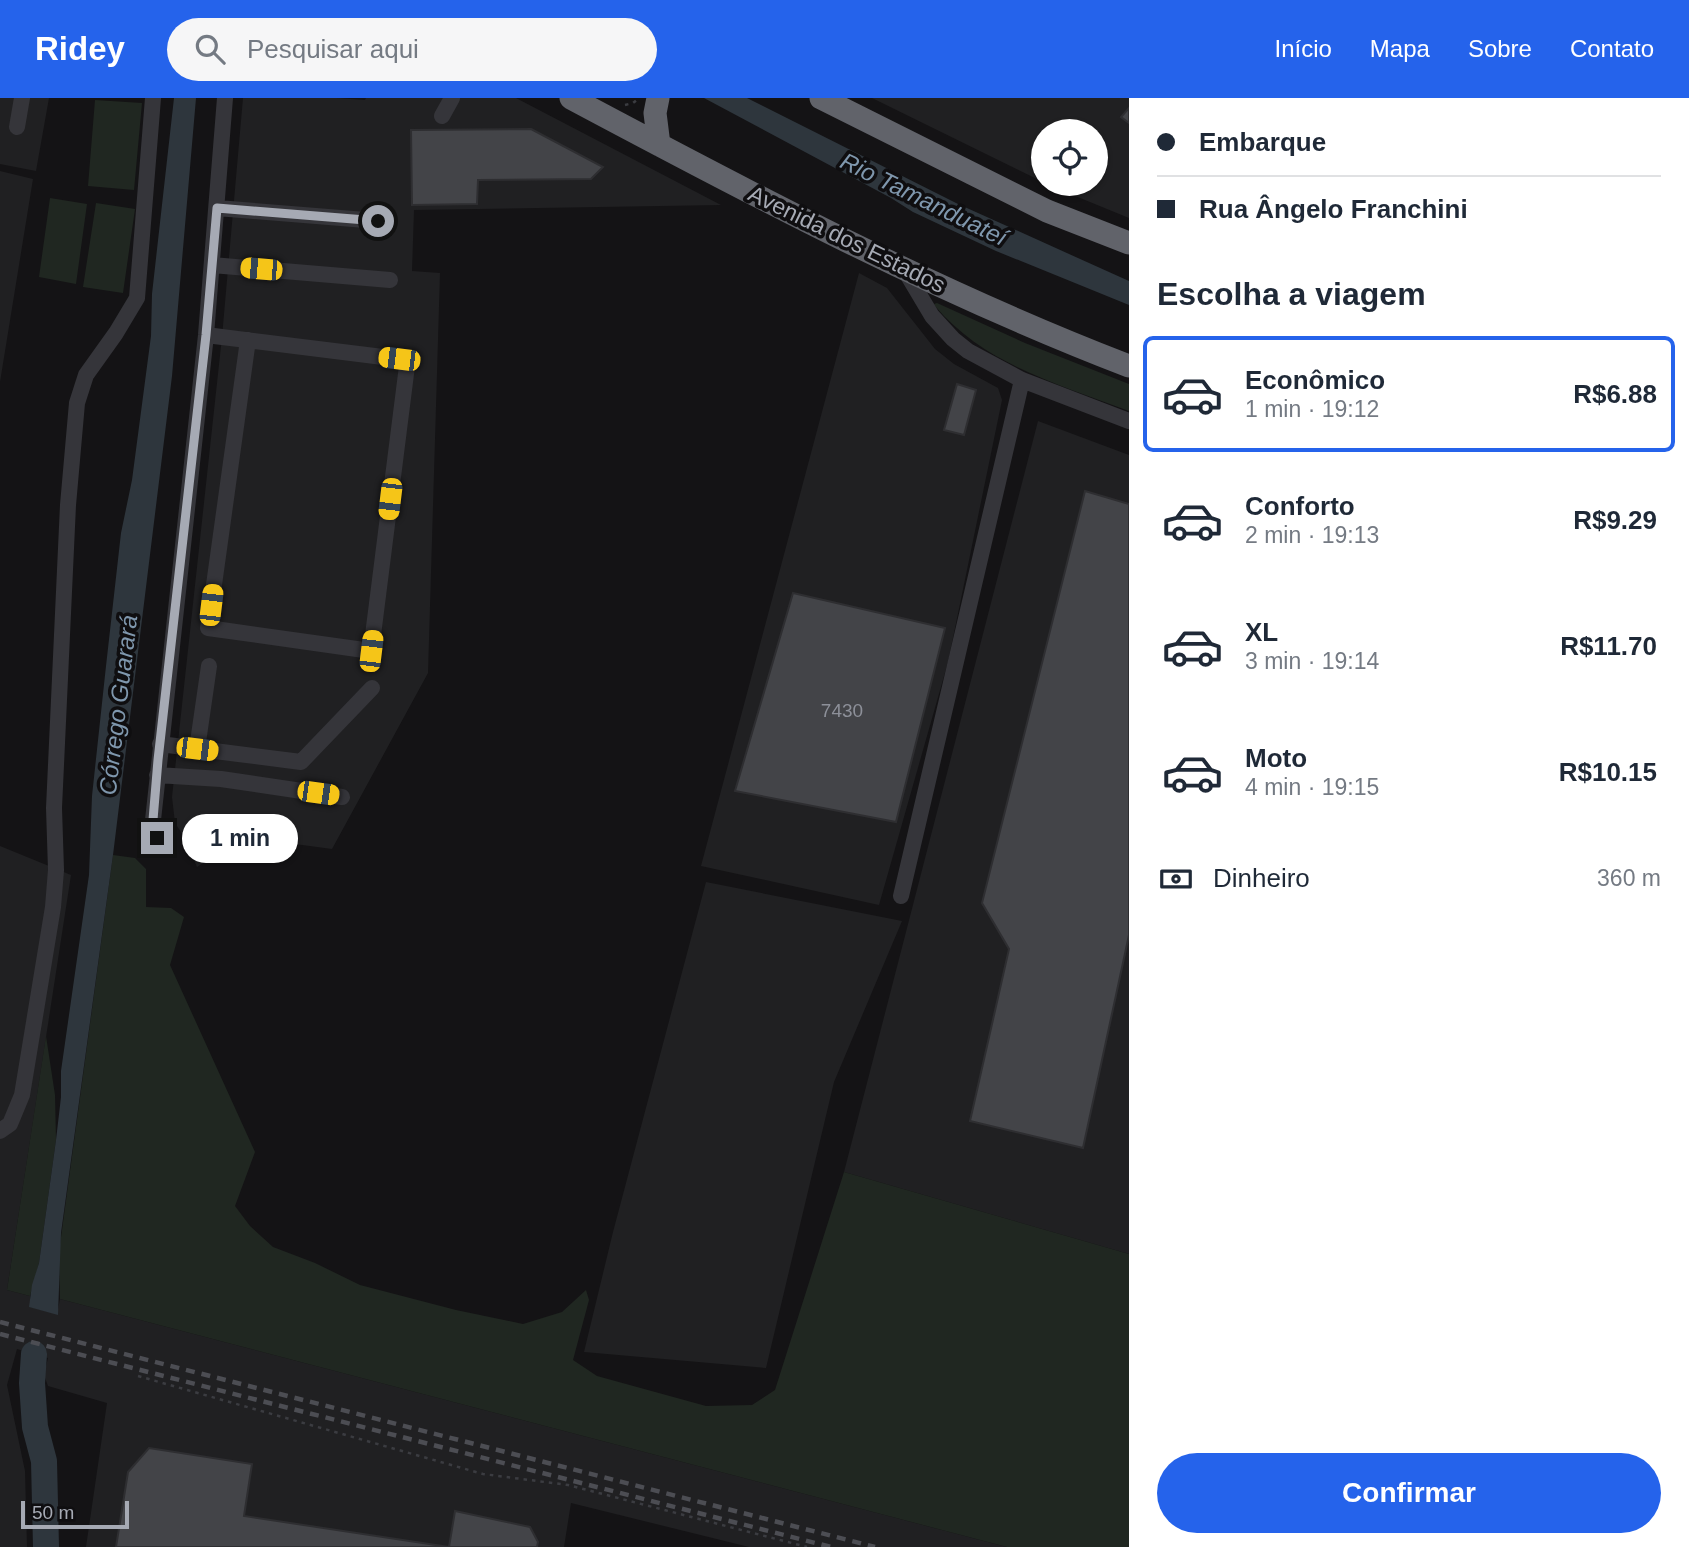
<!DOCTYPE html>
<html lang="pt">
<head>
<meta charset="utf-8">
<style>
  :root { --surface:#fff; --page:#f6f6f7; --text:#1f2937; --muted:#747a83; --line:#e0e1e3; --accent:#2563eb }
  body { margin:0; font-family:Helvetica,sans-serif; background:var(--page); color:var(--text); height:100vh; display:flex; flex-direction:column; font-size:26px; white-space:nowrap }
  * { box-sizing:border-box; margin:0 }
  p { font-size:23px; color:var(--muted) }
  .icon { flex:none; width:38px; height:38px; fill:none; stroke:currentColor; stroke-width:2; stroke-linecap:round; stroke-linejoin:round }
  .map { position:relative; flex:1; overflow:hidden }
  .drawer { display:flex; flex-direction:column; background:var(--surface); width:560px }
  .drawer>* { flex:none }
  .top-card { display:grid; align-content:center; height:154px; padding:0 28px; background:var(--surface) }
  .fabs { position:absolute; left:1031px; top:21px; display:grid; gap:14px }
  .fabs a { display:grid; place-items:center; width:77px; height:77px; border-radius:50%; background:var(--surface); box-shadow:0 2px 5px #0004; font-size:35px }
  .scale { position:absolute; left:21px; bottom:18px; width:108px; box-sizing:border-box; padding-left:7px; border:4px solid #a6aab4; border-top:0; font-size:19px; line-height:24px; white-space:nowrap; color:#a6aab4; -webkit-text-stroke:5px #0f0e10; paint-order:stroke }
  .end { position:absolute; width:32px; height:32px; margin:-16px; border:9px solid #a6aab4; background:#111; box-shadow:0 0 0 4px #111 }
  .from { border-radius:50% }
  .bubble { position:absolute; height:49px; border-radius:24px; background:var(--surface); box-shadow:0 2px 5px #0004; font-size:23px; font-weight:700; line-height:49px; text-align:center }
  .car { position:absolute; width:21px; height:42px; margin:-21px -10px; border-radius:9px; box-shadow:0 0 5px 2px #0007; background:linear-gradient(#f5c518 24%,#345 0 40%,#f5c518 0 76%,#345 0 86%,#f5c518 0) }
  .top-card b { display:flex; align-items:center; gap:24px; height:66px; font-size:26px }
  .top-card b+b { border-top:2px solid var(--line) }
  .top-card i { width:18px; height:18px; background:var(--text) }
  ul { padding:0; list-style:none }
  li { display:flex; align-items:center; gap:21px; height:116px; margin:0 14px 10px; padding:0 14px; border:4px solid transparent; border-radius:10px }
  li div { flex:1 }
  li b { display:block; font-size:26px }
  li em { font-style:normal; font-weight:700 }
  li.current { border-color:var(--accent) }
  li>.icon { width:63px; height:63px; stroke-width:1.5 }
  h2 { padding:0 28px; font-size:32px; line-height:84px }
  .pay { display:flex; align-items:center; gap:18px; height:77px; padding:0 28px; font-size:26px }
  .pay p { margin-inline-start:auto }
  .button { display:flex; gap:14px; margin-top:auto; padding:14px 28px }
  .button a { flex:1; height:80px; border-radius:42px; background:var(--accent); color:#fff; font-size:28px; font-weight:700; line-height:80px; text-align:center }
  header { display:flex; align-items:center; gap:42px; box-sizing:border-box; height:98px; padding:0 35px; background:var(--accent); color:#fff }
  header strong { font-size:33px }
  nav { display:flex; gap:38px; margin-inline-start:auto; font-size:24px }
  .search { width:490px; height:63px; background:var(--page); display:flex; align-items:center; gap:18px; box-sizing:border-box; padding:0 24px; border-radius:38px; color:var(--muted); font-size:26px }
  main { display:flex; flex:1; min-height:0 }
  .map>svg:first-child { display:block }
</style>
</head>
<body>
<header>
<strong>Ridey</strong>
<div class="search"><svg class="icon" aria-label="search" viewBox="0 0 24 24"><circle cx="10" cy="10" r="6"/><path d="M15 15l6 6"/></svg>Pesquisar aqui</div>
<nav><a>Início</a><a>Mapa</a><a>Sobre</a><a>Contato</a></nav>
</header>
<main>
<div class="map">
<svg width="1129" height="1449" viewBox="0 0 1129 1449">
  <rect width="100%" height="100%" fill="#141315"/>
  <path fill="#202022" d="M0 0H49L36 73 0 66Z
    M243 0H337L365 2 366 0H516L721 107 414 112 412 173 440 175 428 575 332 751 243 739 197 769 183 737 175 725 172 699 222 239Z
    M872 0H1129V120L1046 86H1096V33H1043V84Z
    M0 73 33 81 0 284Z
    M859 175 887 190 935 251 954 266 998 290 1002 302 948 564 879 807 701 768Z
    M1038 323 1129 357V1156L844 1074Z
    M0 748 71 777 7 1192 30 1198V1209L57 1216 60 1201 1007 1449H749L571 1405 564 1449H86L107 1305 48 1288 44 1277 48 1260 17 1251 7 1287 25 1373 27 1449H0Z
    M706 784 902 823 834 984 766 1270 584 1254 613 1134Z"/>
  <path fill="#202721" d="M95 2 142 5 134 92 88 88Z
    M50 100 87 106 76 186 39 179Z
    M96 105 135 111 123 195 83 189Z
    M937 205 1025 245 1129 286V313C1059 286 985 267 935 208L934 206Z
    M113 757 135 760 146 771V809L171 810 184 819 170 867 255 1054 235 1108 250 1128 273 1149 315 1165 360 1187 456 1212 523 1226 562 1214 586 1192 589 1202 573 1262 597 1278 706 1308 752 1307 775 1292 844 1074 1129 1156V1449H1007L60 1201 59 1154Z
    M46 938 55 997 56 1042 39 1165 30 1198 7 1192Z"/>
  <path fill="#2e363d" d="M174 0H196L172 278 113 757 61 1135 58 1217 29 1209 32 1187 39 1165 56 1042 61 999V973L89 777 92 698 106 568 121 435 132 382 151 238 152 196Z
    M704 0H747L958 106 1129 183V207L996 153 913 114 891 100Z"/>
  <g fill="none" stroke-linecap="round" stroke-linejoin="round">
    <path stroke="#2e363d" stroke-width="26" d="M34 1256 32 1285 35 1329 44 1363 46 1449"/>
  </g>
  <path fill="#434448" stroke="#2e2e31" stroke-width="2" d="M1129 10V25L1121 19Z
    M531 31 603 69 591 81 478 82 477 106 412 107 411 32Z
    M957 286 976 292 964 337 944 332Z
    M1085 393 1129 406V837L1083 1050 970 1023 1009 851 982 805Z
    M793 495 945 530 896 724 735 693Z
    M149 1350 252 1366 244 1418 449 1449 455 1413 530 1429 538 1444 537 1449H116L128 1374Z"/>
  <g fill="none" stroke-linecap="round" stroke-linejoin="round">
    <path stroke="#3b3c41" stroke-width="2.5" stroke-dasharray="3.5 5" stroke-linecap="butt" d="M625 7 633 5 638 1
      M138 1278 483 1376 568 1387 807 1449"/>
    <path stroke="#35353a" stroke-width="16" d="M442 18 452 0
      M17 29 22 0
      M217 110 378 123
      M212 167 390 182
      M904 171 932 218 953 241 968 253 1022 282 1129 323
      M206 237 399 261 407 268 371 553 208 530 248 242
      M160 646 301 664 372 590
      M197 651 209 568
      M157 677 221 681 342 699
      M157 740 153 722 206 237 225 0
      M901 798 1022 282
      M0 1033 10 1026 22 997 53 809 56 772 54 710 68 407 77 305 86 277 116 235 137 200 153 0"/>
    <path stroke="#61636a" stroke-width="23" d="M571 0C753 97 936 194 1129 268
      M658 0 655 15 659 47
      M821 0 1047 113 1129 145"/>
    <path stroke="#4c4d53" stroke-width="4.5" stroke-dasharray="9 7" stroke-linecap="butt" d="M0 1224 875 1449
      M0 1236 831 1449"/>
  </g>
  <g fill="none" stroke-linecap="round" stroke-linejoin="round">
    <path stroke="#a6aab4" stroke-width="9" d="M157 740 153 722 158 662 206 237 217 110 378 123"/>
  </g>
  <g text-anchor="middle" dominant-baseline="central" stroke-width="7" stroke-linejoin="round" paint-order="stroke">
    <g font-size="19" fill="#8d9099">
      <text x="842" y="612">7430</text>
    </g>
    <g font-size="23" fill="#a6aab4" stroke="#0f0e10">
      <text transform="translate(847 141) rotate(26)">Avenida dos Estados</text>
    </g>
    <g font-size="24" font-style="italic" fill="#7f97ad" stroke="#0f0e10">
      <text transform="translate(924 101) rotate(26)">Rio Tamanduateí</text>
      <text transform="translate(118 607) rotate(-83)">Córrego Guarará</text>
    </g>
  </g>
</svg>
<div class="fabs">
<a><svg class="icon" aria-label="locate" viewBox="0 0 24 24"><circle cx="12" cy="12" r="6"/><path d="M12 2v4M12 18v4M2 12h4M18 12h4"/></svg></a>
</div>
<div class="scale">50 m</div>
<i class="end from" style="left:378px;top:123px"></i>
<i class="end" style="left:157px;top:740px"></i>
<div class="bubble" style="left:182px;top:716px;width:116px">1 min</div>
<i class="car" style="left:261px;top:171px;rotate:275deg"></i>
<i class="car" style="left:399px;top:261px;rotate:277deg"></i>
<i class="car" style="left:390px;top:401px;rotate:187deg"></i>
<i class="car" style="left:211px;top:507px;rotate:7deg"></i>
<i class="car" style="left:371px;top:553px;rotate:7deg"></i>
<i class="car" style="left:197px;top:651px;rotate:97deg"></i>
<i class="car" style="left:318px;top:695px;rotate:98deg"></i>
</div>
<section class="drawer">
<div class="top-card">
<b><i class="from"></i>Embarque</b>
<b><i></i>Rua Ângelo Franchini</b>
</div>
<h2>Escolha a viagem</h2>
<ul>
<li class="current"><svg class="icon" aria-label="car" viewBox="0 0 24 24"><path d="M5 17H2v-5l4-1 3-4h7l3 4 3 1v5h-3M9 17h6M6 11h13"/><circle cx="7" cy="17" r="2"/><circle cx="17" cy="17" r="2"/></svg><div><b>Econômico</b><p>1 min · 19:12</p></div><em>R$6.88</em></li>
<li><svg class="icon" aria-label="car" viewBox="0 0 24 24"><path d="M5 17H2v-5l4-1 3-4h7l3 4 3 1v5h-3M9 17h6M6 11h13"/><circle cx="7" cy="17" r="2"/><circle cx="17" cy="17" r="2"/></svg><div><b>Conforto</b><p>2 min · 19:13</p></div><em>R$9.29</em></li>
<li><svg class="icon" aria-label="car" viewBox="0 0 24 24"><path d="M5 17H2v-5l4-1 3-4h7l3 4 3 1v5h-3M9 17h6M6 11h13"/><circle cx="7" cy="17" r="2"/><circle cx="17" cy="17" r="2"/></svg><div><b>XL</b><p>3 min · 19:14</p></div><em>R$11.70</em></li>
<li><svg class="icon" aria-label="car" viewBox="0 0 24 24"><path d="M5 17H2v-5l4-1 3-4h7l3 4 3 1v5h-3M9 17h6M6 11h13"/><circle cx="7" cy="17" r="2"/><circle cx="17" cy="17" r="2"/></svg><div><b>Moto</b><p>4 min · 19:15</p></div><em>R$10.15</em></li>
</ul>
<div class="pay"><svg class="icon" aria-label="cash" viewBox="0 0 24 24"><path d="M3 7h18v10H3z"/><circle cx="12" cy="12" r="2"/></svg>Dinheiro<p>360 m</p></div>
<div class="button"><a>Confirmar</a></div>
</section>
</main>
</body>
</html>
